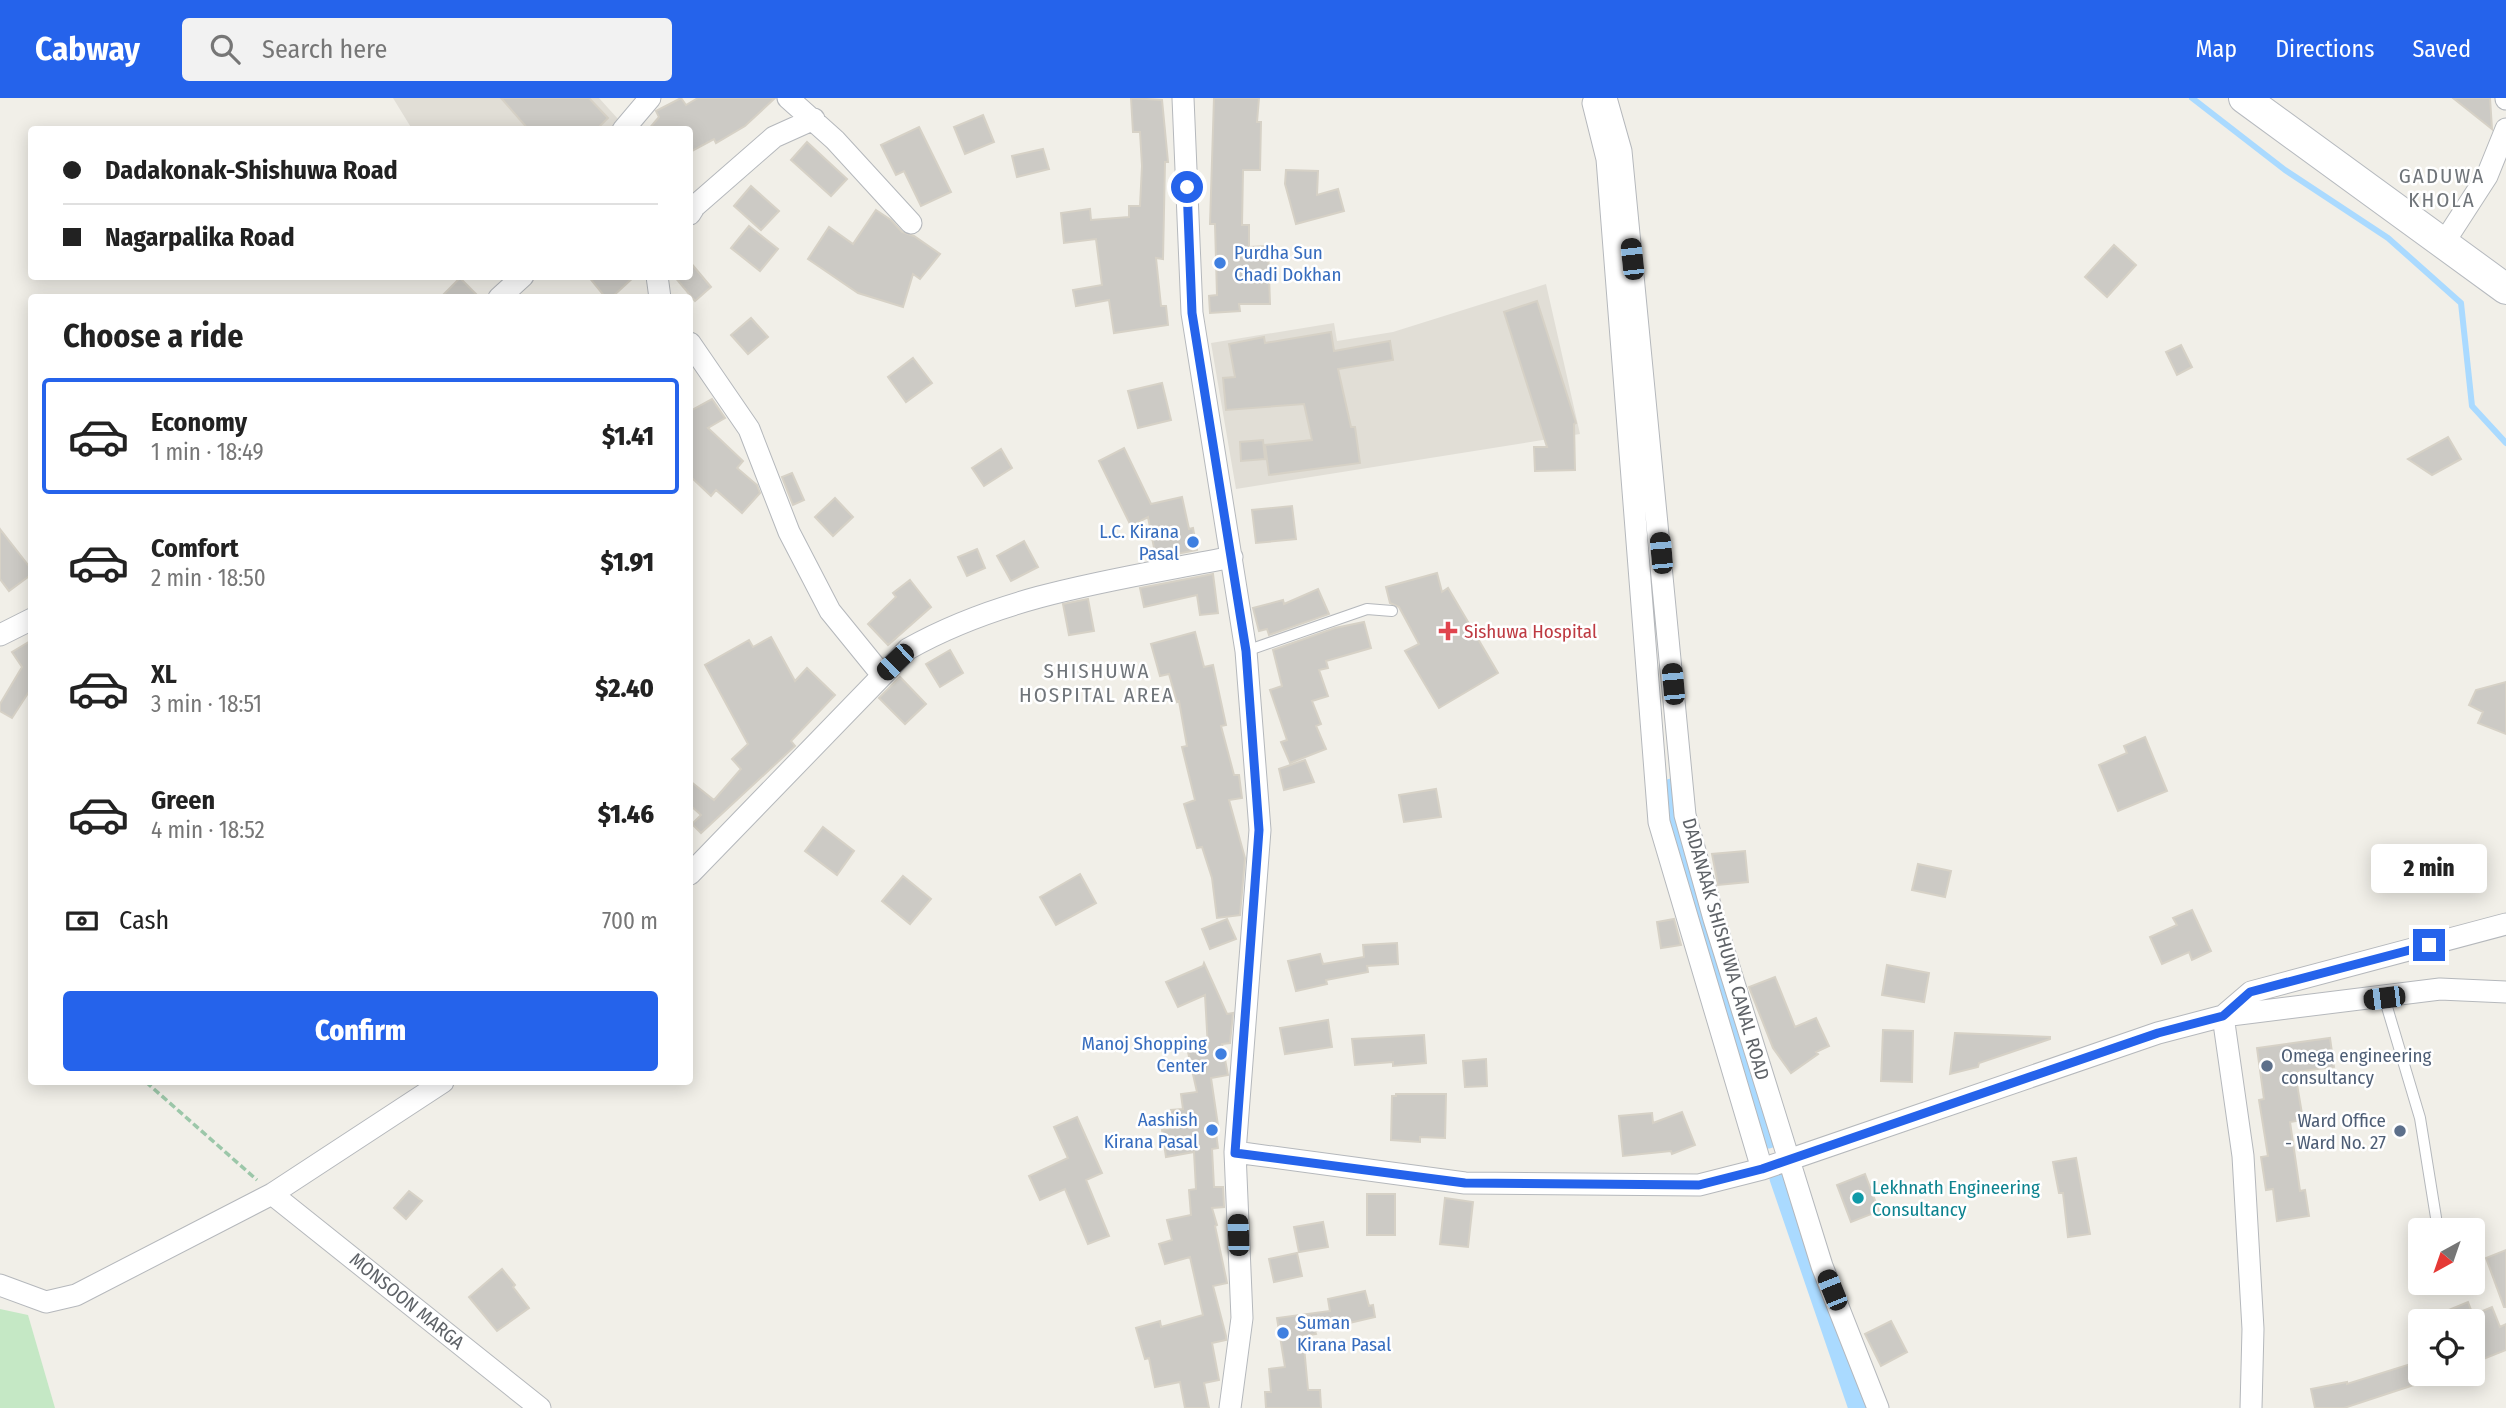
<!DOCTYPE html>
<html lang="en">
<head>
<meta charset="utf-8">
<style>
  :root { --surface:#fff; --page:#f2f2f2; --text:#222; --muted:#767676; --line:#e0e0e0; --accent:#2563eb }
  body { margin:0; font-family:"Fira Sans Condensed",sans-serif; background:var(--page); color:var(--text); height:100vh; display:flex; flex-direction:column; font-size:26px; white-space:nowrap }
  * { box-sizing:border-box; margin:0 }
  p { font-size:23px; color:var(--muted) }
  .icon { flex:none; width:38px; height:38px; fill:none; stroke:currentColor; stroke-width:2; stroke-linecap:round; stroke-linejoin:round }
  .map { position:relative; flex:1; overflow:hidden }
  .sheet { position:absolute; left:28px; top:196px; width:665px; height:791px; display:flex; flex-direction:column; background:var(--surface); border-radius:7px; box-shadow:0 4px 18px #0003 }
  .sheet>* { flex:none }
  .banner { position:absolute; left:28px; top:28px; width:665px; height:154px; border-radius:7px; box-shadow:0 4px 18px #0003; display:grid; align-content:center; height:154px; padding:0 35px; background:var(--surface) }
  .needle { width:46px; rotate:220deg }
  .tools { position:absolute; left:2408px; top:1120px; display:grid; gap:14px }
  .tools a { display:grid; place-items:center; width:77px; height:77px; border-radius:7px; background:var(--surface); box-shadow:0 4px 18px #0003; font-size:35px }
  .end { position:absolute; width:32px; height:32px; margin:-16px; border:9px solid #2563eb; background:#fff; box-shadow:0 0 0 4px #fff }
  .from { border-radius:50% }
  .bubble { position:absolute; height:49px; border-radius:7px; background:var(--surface); box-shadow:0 4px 18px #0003; font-size:23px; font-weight:800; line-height:49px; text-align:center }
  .car { position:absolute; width:21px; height:42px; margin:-21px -10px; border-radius:9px; box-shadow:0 0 5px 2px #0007; background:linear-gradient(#222 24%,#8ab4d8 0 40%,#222 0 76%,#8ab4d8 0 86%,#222 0) }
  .banner b { display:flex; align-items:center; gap:24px; height:66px; font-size:26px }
  .banner b+b { border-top:2px solid var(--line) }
  .banner i { width:18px; height:18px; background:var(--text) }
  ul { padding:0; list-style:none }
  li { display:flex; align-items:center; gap:21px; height:116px; margin:0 14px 10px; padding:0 21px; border:4px solid transparent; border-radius:7px }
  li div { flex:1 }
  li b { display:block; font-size:26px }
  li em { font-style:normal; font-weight:800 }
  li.on { border-color:var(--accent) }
  li>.icon { width:63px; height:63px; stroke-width:1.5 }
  h2 { padding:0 35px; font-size:32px; line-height:84px }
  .pay { display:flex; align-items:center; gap:18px; height:77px; padding:0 35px; font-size:26px }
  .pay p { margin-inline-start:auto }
  .cta { display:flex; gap:14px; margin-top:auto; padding:14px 35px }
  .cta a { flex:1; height:80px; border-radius:7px; background:var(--accent); color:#fff; font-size:28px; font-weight:800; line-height:80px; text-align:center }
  header { display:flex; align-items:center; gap:42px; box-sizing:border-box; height:98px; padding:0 35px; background:var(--accent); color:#fff }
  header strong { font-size:33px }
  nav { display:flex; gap:38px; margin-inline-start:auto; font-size:24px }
  .search { width:490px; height:63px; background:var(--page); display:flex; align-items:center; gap:18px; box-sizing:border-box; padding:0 24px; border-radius:7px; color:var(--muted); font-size:26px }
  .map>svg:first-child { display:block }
</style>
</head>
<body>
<header>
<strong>Cabway</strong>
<div class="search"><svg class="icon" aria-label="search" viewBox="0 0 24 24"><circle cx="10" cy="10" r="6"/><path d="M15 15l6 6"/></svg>Search here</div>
<nav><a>Map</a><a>Directions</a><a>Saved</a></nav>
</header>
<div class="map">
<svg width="2506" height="1310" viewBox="0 0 2506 1310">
  <rect width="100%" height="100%" fill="#f1efe8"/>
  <path fill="#e1ded6" d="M393 0H599L618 21 612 31H412Z
    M1546 186 1580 336 1236 391 1211 245 1334 225 1337 243 1393 234Z"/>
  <path fill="#c5e8c5" d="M0 1211 28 1217 55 1310H0Z"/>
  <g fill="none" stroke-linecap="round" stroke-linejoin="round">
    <path stroke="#aadaff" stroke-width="6" d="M2192 0 2285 72 2388 140 2461 205 2472 308 2506 345"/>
    <path stroke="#aadaff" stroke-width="23" d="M1672 692 1676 729 1768 1039
      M1781 1080 1860 1310"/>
  </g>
  <path fill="#cccac5" stroke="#d6d1c6" stroke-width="2" d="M501 0H589L608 20 596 32H529Z
    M681 0 686 7 698 0H775L745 28 716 45 714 41 690 54V32H648L659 19 656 13Z
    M1131 0 1162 2 1168 64H1165L1163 161 1156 160 1161 208H1166L1168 227 1114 235 1109 202 1076 208 1073 192 1102 187 1096 141 1064 145 1061 115 1090 111 1091 122 1129 119V108H1140L1142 68 1140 34H1133Z
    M1214 0H1259L1257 24H1261L1260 72H1243L1242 127H1249V149L1268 148 1270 206H1239L1240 213 1210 215 1209 198 1217 197 1215 126H1210Z
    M2453 0H2490L2492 31Z
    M983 17 994 44 965 56 954 29Z
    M919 29 951 94 921 108 904 73 896 77 881 47Z
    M807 44 847 81 831 98 791 62Z
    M1043 51 1049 71 1017 79 1012 58Z
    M1286 72 1318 73 1317 97 1338 91 1344 113 1296 126 1285 86Z
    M751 88 779 113 761 132 734 108Z
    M876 112 891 122 902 134 914 138 940 156 920 181 913 176 903 209 858 195 808 161 829 129 853 146Z
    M749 128 778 151 760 173 731 150Z
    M2114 147 2136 167 2107 199 2085 179Z
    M690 164 711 189 695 203 674 178H690Z
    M588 178H635L611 200H606Z
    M460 180 480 200H440Z
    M1537 203 1576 325 1574 326 1575 372 1535 373 1534 349H1547L1504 214Z
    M751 220 768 239 748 256 731 237Z
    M1331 234 1334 253 1390 243 1393 262 1338 271 1351 329H1355L1360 365 1269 377 1265 347 1312 342 1304 306 1226 312 1223 280 1235 279 1229 246 1264 239 1265 245Z
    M2181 247 2192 269 2177 277 2166 254Z
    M913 260 932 285 906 304 888 279Z
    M1162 285 1171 322 1138 330 1128 293Z
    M712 301 725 320 708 330 743 363 737 370 757 387 760 395 742 415 716 392 711 398 690 378V313Z
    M2448 339 2461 361 2432 377 2408 361Z
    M1263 342 1265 361 1241 363 1240 344Z
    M1124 350 1151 406 1182 399 1189 431 1193 430 1197 452 1156 460 1148 419 1131 428 1099 363Z
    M1001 351 1012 370 984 388 972 370Z
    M792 375 804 402 793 407 782 379Z
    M835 400 853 419 833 438 815 419Z
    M1292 408 1296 441 1256 445 1252 412Z
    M0 431 32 472V476L9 493 0 481Z
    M1024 443 1038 469 1011 483 997 458Z
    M977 451 985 470 967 478 958 459Z
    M1437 475 1442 494 1448 490 1498 575 1439 610 1405 553 1419 546 1399 509 1390 505 1386 489Z
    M1213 476 1218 515 1200 517 1197 497 1144 509 1140 490Z
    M910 482 931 509 888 547 868 526 896 499 893 495Z
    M1318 491 1329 516 1269 537 1267 531 1259 533 1253 510 1283 502 1284 506Z
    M1088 501 1094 533 1069 537 1063 506Z
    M1364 524 1371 550 1326 563 1328 570 1319 572 1328 598 1312 603 1321 626 1316 628 1326 651 1290 665 1281 644 1287 642 1270 592 1282 588 1273 552 1335 530Z
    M1195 534 1204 569 1213 567 1226 627 1221 628 1234 677H1239L1242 700 1229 702 1245 760 1240 817 1217 820 1212 780 1202 749 1197 750 1184 706 1195 702 1182 649 1187 648 1179 603 1177 604 1169 576 1160 578 1151 546Z
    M771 539 795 583 807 570 835 597 791 643 795 648 701 735 692 726 701 717 690 707V683L714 702 741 671 732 661 748 646 705 567 749 542 753 549Z
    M32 542V589L12 620 0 613V606L22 569 12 554Z
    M950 552 963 575 940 589 926 566Z
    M900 579 926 606 905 626 879 600Z
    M2506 584V636L2478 625 2483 614 2469 607 2476 592Z
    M2145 639 2167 693 2118 713 2099 667 2127 655 2124 648Z
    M1305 662 1314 684 1284 692 1279 671Z
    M1436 691 1441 719 1404 724 1399 697Z
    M823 729 854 753 837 777 805 753Z
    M1745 753 1748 784 1718 787 1712 756Z
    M1918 766 1951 773 1945 799 1912 792Z
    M1080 776 1096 805 1056 827 1040 799Z
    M903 778 931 801 910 826 882 803Z
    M2192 812 2211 853 2192 862 2189 854 2162 866 2150 839 2177 827 2173 820Z
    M1227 821 1236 841 1210 851 1202 831Z
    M1674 821 1681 847 1661 850 1657 824Z
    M1397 845 1398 866 1367 868 1368 874 1326 882 1327 886 1296 893 1288 863 1320 856 1323 866 1364 859 1363 847Z
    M1204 865 1227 916 1233 915 1230 945 1222 946 1228 977 1211 980 1219 1034 1216 1035 1218 1050 1212 1051 1214 1089H1223L1224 1109 1212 1110 1217 1127 1215 1128 1227 1185 1213 1188 1226 1238V1242L1212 1245 1219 1282 1204 1285 1209 1310H1185L1180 1284 1155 1289 1149 1260 1145 1261 1136 1230 1160 1223 1161 1229 1203 1217 1190 1159 1165 1166 1159 1146 1172 1142 1167 1122 1191 1117 1189 1092 1196 1091 1194 1054 1166 1059 1162 1032 1173 1030 1171 1012 1183 1011 1181 996 1197 994 1188 954 1208 950 1205 897 1178 909 1166 884 1203 868Z
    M1887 867 1929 875 1924 904 1882 897Z
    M1775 879 1795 929 1816 920 1829 948 1816 954 1818 956 1791 975 1773 950 1749 889Z
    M1328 922 1332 949 1285 956 1280 930Z
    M1883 932 1913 933 1912 984 1881 983Z
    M1955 935 2050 939V941L1979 965 1978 969 1950 976Z
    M1424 937 1426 965 1393 968V964L1355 967 1352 941Z
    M2330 940 2334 969 2295 974 2303 1022 2290 1024 2300 1093 2305 1092 2309 1118 2277 1123 2273 1091 2266 1092 2261 1059 2268 1058 2259 1002 2264 1001 2257 950Z
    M1486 961 1487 988 1465 989 1463 963Z
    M1396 996H1446L1445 1040 1420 1039V1044L1391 1042 1392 998H1396Z
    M1682 1014 1695 1047 1672 1056 1671 1053 1623 1058 1619 1018 1652 1015 1653 1025Z
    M1077 1019 1102 1075 1086 1082 1109 1138 1088 1146 1065 1091 1040 1102 1029 1078 1068 1060 1054 1029Z
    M2076 1060 2090 1136 2068 1139 2063 1095H2059L2053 1064Z
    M1865 1076 1879 1113 1851 1124 1837 1087Z
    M409 1093 422 1103 406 1121 394 1110Z
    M1367 1096H1395V1137H1367Z
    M1445 1100 1473 1104 1468 1149 1440 1146Z
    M1323 1124 1328 1149 1299 1154 1294 1129Z
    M2506 1152V1209H2504L2486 1160Z
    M1297 1155 1302 1178 1274 1184 1269 1161Z
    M502 1171 515 1187 513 1189 529 1210 497 1233 469 1199Z
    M1365 1193 1369 1208 1373 1207 1375 1219 1315 1233 1316 1236 1303 1238 1308 1292H1320L1321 1310H1266L1265 1294H1271L1269 1271 1285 1269 1277 1220 1330 1213 1328 1201Z
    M2468 1204 2473 1217 2492 1209 2500 1229 2506 1226V1252L2473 1265V1223H2422Z
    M1891 1223 1907 1254 1881 1268 1865 1236Z
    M2420 1263V1285L2344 1310H2315L2311 1291 2347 1284V1286Z"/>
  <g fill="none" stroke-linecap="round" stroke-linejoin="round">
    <defs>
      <path id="service" d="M1246 553 1367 511 1392 513
        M2384 899 2420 1020 2438 1132"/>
      <path id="minor" d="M788 0 835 42 911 125
        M1183 0 1192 215 1246 553 1260 732 1235 1054 1242 1220 1230 1310
        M1606 0 1621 53 1685 717 1714 821 1822 1168 1878 1310
        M2506 0V1
        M1593 5 1607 61 1659 724 1762 1071
        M623 32 650 0
        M690 116 695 108 774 39 814 21
        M2443 146 2487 78 2506 31
        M657 178 660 200
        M499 200 523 178
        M690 245 749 331 789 434 830 513 882 577
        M0 537 32 521
        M690 776 908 551C1007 495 1122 481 1232 459
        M1235 1054 1465 1085 1699 1087 1762 1071 2158 935 2223 918 2440 891 2506 894
        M272 1096 540 1310
        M0 1187 46 1204 76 1197 272 1096 443 984
        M2251 1310 2253 1231 2243 1058 2223 918 2251 894 2506 826"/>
      <path id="secondary" d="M2244 0 2506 191"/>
    </defs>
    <use href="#service" stroke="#b5b8bc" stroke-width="12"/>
    <use href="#minor" stroke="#b5b8bc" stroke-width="23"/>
    <use href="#secondary" stroke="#b6babf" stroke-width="32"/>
    <path stroke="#9cc7a9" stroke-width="3.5" stroke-dasharray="7 3.5" stroke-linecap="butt" d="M146 984 257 1082"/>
    <use href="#service" stroke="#fff" stroke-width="10"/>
    <use href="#minor" stroke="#fff" stroke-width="21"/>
    <use href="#secondary" stroke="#fff" stroke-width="30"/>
  </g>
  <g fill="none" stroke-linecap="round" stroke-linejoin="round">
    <path stroke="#2563eb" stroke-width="9" d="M1187 89 1192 215 1246 553 1259 732 1235 1055 1465 1085 1699 1087 1762 1071 2158 935 2223 918 2250 894 2429 847"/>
  </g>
  <g fill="#3f7fe0" stroke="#fff" stroke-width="2.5">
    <circle cx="1220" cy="165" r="7"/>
    <circle cx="1193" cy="444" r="7"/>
    <circle cx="1221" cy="956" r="7"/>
    <circle cx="1212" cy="1032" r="7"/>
    <circle cx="1283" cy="1235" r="7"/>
  </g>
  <path fill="#e0444e" stroke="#fff" stroke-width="2.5" d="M1444.5 522.5h7v7h7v7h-7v7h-7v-7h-7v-7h7z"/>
  <g fill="#5c6f8a" stroke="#fff" stroke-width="2.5">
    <circle cx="2267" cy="968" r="7"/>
    <circle cx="2400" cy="1033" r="7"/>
  </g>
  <circle fill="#0f9aa8" stroke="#fff" stroke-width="2.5" cx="1858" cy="1100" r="7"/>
  <g text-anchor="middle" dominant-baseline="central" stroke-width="5" stroke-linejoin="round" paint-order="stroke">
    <g font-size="19" fill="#366cbe" stroke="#fff" text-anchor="end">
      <text x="1234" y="154" text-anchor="start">Purdha Sun<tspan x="1234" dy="22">Chadi Dokhan</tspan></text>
      <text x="1179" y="433">L.C. Kirana<tspan x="1179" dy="22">Pasal</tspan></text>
      <text x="1207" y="945">Manoj Shopping<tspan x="1207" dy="22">Center</tspan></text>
      <text x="1198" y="1021">Aashish<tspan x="1198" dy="22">Kirana Pasal</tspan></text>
      <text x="1297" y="1224" text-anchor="start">Suman<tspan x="1297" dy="22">Kirana Pasal</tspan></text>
    </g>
    <g font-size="19" fill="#be3a42" stroke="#fff" text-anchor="start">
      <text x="1464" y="533">Sishuwa Hospital</text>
    </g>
    <g font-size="19" fill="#5f6368" stroke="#fff">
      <text transform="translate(1726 851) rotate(74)">DADANAAK SHISHUWA CANAL ROAD</text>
      <text transform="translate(407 1203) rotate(39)">MONSOON MARGA</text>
    </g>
    <g font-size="19" fill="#4e5e75" stroke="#fff" text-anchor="start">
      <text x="2281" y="957">Omega engineering<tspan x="2281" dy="22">consultancy</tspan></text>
      <text x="2386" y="1022" text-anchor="end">Ward Office<tspan x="2386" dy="22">- Ward No. 27</tspan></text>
    </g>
    <g font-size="19" fill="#0d838f" stroke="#fff" text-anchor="start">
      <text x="1872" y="1089">Lekhnath Engineering<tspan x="1872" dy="22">Consultancy</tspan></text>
    </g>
    <g font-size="21" letter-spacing="2" fill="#70757a" stroke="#fff">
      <text x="2442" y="78">GADUWA<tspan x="2442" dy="24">KHOLA</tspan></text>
      <text x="1097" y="573">SHISHUWA<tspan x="1097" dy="24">HOSPITAL AREA</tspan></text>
    </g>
  </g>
</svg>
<div class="tools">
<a><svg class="needle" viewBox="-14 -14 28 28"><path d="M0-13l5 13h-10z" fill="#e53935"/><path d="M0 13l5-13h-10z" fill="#767676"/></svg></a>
<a><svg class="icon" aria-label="locate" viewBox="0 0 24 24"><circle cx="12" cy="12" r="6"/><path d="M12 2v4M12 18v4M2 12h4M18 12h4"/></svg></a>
</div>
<i class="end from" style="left:1187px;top:89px"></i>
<i class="end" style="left:2429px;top:847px"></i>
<div class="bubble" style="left:2371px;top:746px;width:116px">2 min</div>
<i class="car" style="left:1632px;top:161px;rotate:354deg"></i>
<i class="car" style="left:1661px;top:455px;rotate:355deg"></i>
<i class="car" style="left:895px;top:564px;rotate:226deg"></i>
<i class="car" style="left:1673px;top:586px;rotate:355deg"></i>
<i class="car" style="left:2384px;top:900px;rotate:263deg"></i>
<i class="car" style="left:1238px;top:1137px;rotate:358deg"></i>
<i class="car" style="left:1832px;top:1192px;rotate:338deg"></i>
<div class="banner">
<b><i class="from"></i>Dadakonak-Shishuwa Road</b>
<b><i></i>Nagarpalika Road</b>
</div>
<section class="sheet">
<h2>Choose a ride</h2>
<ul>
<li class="on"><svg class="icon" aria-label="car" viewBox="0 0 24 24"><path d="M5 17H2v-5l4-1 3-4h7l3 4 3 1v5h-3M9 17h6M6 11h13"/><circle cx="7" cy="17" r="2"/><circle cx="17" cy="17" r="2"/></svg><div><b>Economy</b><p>1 min · 18:49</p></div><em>$1.41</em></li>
<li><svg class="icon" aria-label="car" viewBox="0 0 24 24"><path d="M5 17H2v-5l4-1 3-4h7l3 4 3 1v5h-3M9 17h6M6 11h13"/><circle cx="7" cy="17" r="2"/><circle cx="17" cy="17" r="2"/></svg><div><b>Comfort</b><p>2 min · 18:50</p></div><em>$1.91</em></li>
<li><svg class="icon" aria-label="car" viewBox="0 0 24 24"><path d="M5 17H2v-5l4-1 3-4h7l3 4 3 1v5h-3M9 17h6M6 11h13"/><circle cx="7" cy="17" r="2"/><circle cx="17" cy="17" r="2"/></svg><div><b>XL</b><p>3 min · 18:51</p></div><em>$2.40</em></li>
<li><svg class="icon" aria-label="car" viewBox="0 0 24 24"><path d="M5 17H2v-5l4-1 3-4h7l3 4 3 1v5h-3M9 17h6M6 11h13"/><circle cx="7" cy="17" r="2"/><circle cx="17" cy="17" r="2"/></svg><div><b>Green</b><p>4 min · 18:52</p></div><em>$1.46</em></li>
</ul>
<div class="pay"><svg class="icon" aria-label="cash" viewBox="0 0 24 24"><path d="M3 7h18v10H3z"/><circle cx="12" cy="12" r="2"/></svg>Cash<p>700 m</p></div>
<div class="cta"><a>Confirm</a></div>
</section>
</div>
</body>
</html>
